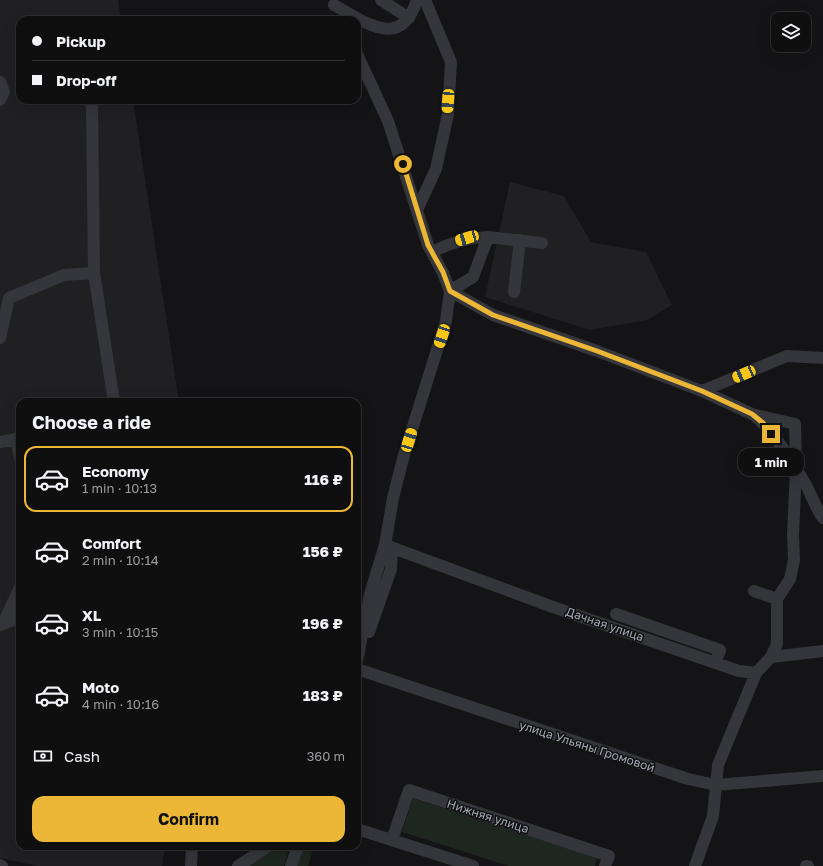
<!DOCTYPE html>
<html lang="en">
<head>
<meta charset="utf-8">
<style>
  :root { --surface:#0f0f10; --page:#1d1d1e; --text:#f1f3f6; --muted:#9b9c9f; --line:#2f2f30; --accent:#ecb636 }
  body { margin:0; font-family:"Golos Text",sans-serif; background:var(--page); color:var(--text); height:100vh; display:flex; flex-direction:column; font-size:15px; white-space:nowrap }
  * { box-sizing:border-box; margin:0 }
  p { font-size:13px; color:var(--muted) }
  .icon { flex:none; width:22px; height:22px; fill:none; stroke:currentColor; stroke-width:2; stroke-linecap:round; stroke-linejoin:round }
  .map { position:relative; flex:1; overflow:hidden }
  .details { position:absolute; left:16px; top:398px; width:345px; height:452px; display:flex; flex-direction:column; background:var(--surface); border-radius:12px; box-shadow:0 4px 16px #0002,0 0 0 1px var(--line) }
  .details>* { flex:none }
  .hud { position:absolute; left:16px; top:16px; width:345px; height:88px; border-radius:12px; box-shadow:0 4px 16px #0002,0 0 0 1px var(--line); display:grid; align-content:center; height:88px; padding:0 16px; background:var(--surface) }
  .controls { position:absolute; left:771px; top:12px; display:grid; gap:8px }
  .controls a { display:grid; place-items:center; width:40px; height:40px; border-radius:8px; background:var(--surface); box-shadow:0 4px 16px #0002,0 0 0 1px var(--line); font-size:20px }
  .end { position:absolute; width:18px; height:18px; margin:-9px; border:5px solid #ecb636; background:#111; box-shadow:0 0 0 2px #111 }
  .from { border-radius:50% }
  .bubble { position:absolute; height:28px; border-radius:12px; background:var(--surface); box-shadow:0 4px 16px #0002,0 0 0 1px var(--line); font-size:13px; font-weight:700; line-height:28px; text-align:center }
  .car { position:absolute; width:12px; height:24px; margin:-12px -6px; border-radius:5px; box-shadow:0 0 3px 1px #0007; background:linear-gradient(#f5c518 24%,#345 0 40%,#f5c518 0 76%,#345 0 86%,#f5c518 0) }
  .hud b { display:flex; align-items:center; gap:14px; height:38px; font-size:15px }
  .hud b+b { border-top:1px solid var(--line) }
  .hud i { width:10px; height:10px; background:var(--text) }
  ul { padding:0; list-style:none }
  li { display:flex; align-items:center; gap:12px; height:66px; margin:0 8px 6px; padding:0 8px; border:2px solid transparent; border-radius:12px }
  li div { flex:1 }
  li b { display:block; font-size:15px }
  li em { font-style:normal; font-weight:700 }
  li.selected { border-color:var(--accent) }
  li>.icon { width:36px; height:36px; stroke-width:1.5 }
  h2 { padding:0 16px; font-size:18px; line-height:48px }
  .pay { display:flex; align-items:center; gap:10px; height:44px; padding:0 16px; font-size:15px }
  .pay p { margin-inline-start:auto }
  .button { display:flex; gap:8px; margin-top:auto; padding:8px 16px }
  .button a { flex:1; height:46px; border-radius:12px; background:var(--accent); color:#111; font-size:16px; font-weight:700; line-height:46px; text-align:center }
  .map>svg:first-child { display:block }
</style>
</head>
<body>
<div class="map">
<svg width="823" height="866" viewBox="0 0 823 866">
  <rect width="100%" height="100%" fill="#141416"/>
  <path fill="#202023" d="M0 0H118L121 20H20V100H133L179 402H20V846H165L162 866H38L0 858Z
    M510 182 564 196 591 242 646 252 672 305 647 320 590 330 485 297Z"/>
  <path fill="#1e2620" d="M413 798 597 858 595 866H509L402 832Z
    M282 846H290L284 866H247Z
    M302 846H314L308 866H296Z"/>
  <g fill="none" stroke-linecap="round" stroke-linejoin="round">
    <path stroke="#35363b" stroke-width="12" d="M381 0 409 18
      M334 5C365 22 401 51 417 0
      M357 54 388 121 428 245 443 273 450 291 446 321 404 455 393 498 385 545 370 594 357 661
      M0 82 4 92 0 100
      M90 100 92 109 94 273 114 402
      M417 210 436 169 448 114 451 62 425 0
      M432 252C451 242 467 238 488 237
      M450 291 493 315 597 351 702 391 752 414 795 424 796 468 793 535 794 560 790 579 777 599V644L771 657
      M450 291 473 277 488 237 542 243
      M514 292 520 240
      M0 338 9 298 64 275 94 273
      M702 391 787 356 823 358
      M754 415C775 433 792 461 806 485 812 496 815 507 823 518
      M0 442 16 439 20 458
      M385 545 550 606 739 671 756 673 771 657 823 651
      M754 591 777 599
      M616 614 720 650 716 662
      M3 624 20 617
      M0 625 3 624 20 587
      M369 632 391 569 392 548
      M357 669 688 779 716 785 823 776
      M357 829 473 866
      M392 840 409 790 609 856 605 866
      M0 865 2 866
      M191 866 192 846
      M238 866 269 846
      M291 866 298 846
      M695 866 713 816 718 765 756 673
      M806 866H808"/>
  </g>
  <g fill="none" stroke-linecap="round" stroke-linejoin="round">
    <path stroke="#ecb636" stroke-width="5" d="M403 164 428 245 443 272 450 291 493 315 597 351 702 391 752 414 763 423 771 434"/>
  </g>
  <g text-anchor="middle" dominant-baseline="central" stroke-width="3" stroke-linejoin="round" paint-order="stroke">
    <g font-size="12" fill="#a6aab6" stroke="#0f0f11">
      <text transform="translate(605 624) rotate(19)">Дачная улица</text>
      <text transform="translate(587 746) rotate(18)">улица Ульяны Громовой</text>
      <text transform="translate(488 816) rotate(18)">Нижняя улица</text>
    </g>
  </g>
</svg>
<div class="controls">
<a><svg class="icon" aria-label="layers" viewBox="0 0 24 24"><path d="M12 4l9 5-9 5-9-5zM3 14l9 5 9-5"/></svg></a>
</div>
<i class="end from" style="left:403px;top:164px"></i>
<i class="end" style="left:771px;top:434px"></i>
<div class="bubble" style="left:738px;top:448px;width:66px">1 min</div>
<i class="car" style="left:448px;top:101px;rotate:184deg"></i>
<i class="car" style="left:467px;top:238px;rotate:254deg"></i>
<i class="car" style="left:442px;top:336px;rotate:198deg"></i>
<i class="car" style="left:744px;top:374px;rotate:247deg"></i>
<i class="car" style="left:409px;top:440px;rotate:17deg"></i>
<div class="hud">
<b><i class="from"></i>Pickup</b>
<b><i></i>Drop-off</b>
</div>
<section class="details">
<h2>Choose a ride</h2>
<ul>
<li class="selected"><svg class="icon" aria-label="car" viewBox="0 0 24 24"><path d="M5 17H2v-5l4-1 3-4h7l3 4 3 1v5h-3M9 17h6M6 11h13"/><circle cx="7" cy="17" r="2"/><circle cx="17" cy="17" r="2"/></svg><div><b>Economy</b><p>1 min · 10:13</p></div><em>116 ₽</em></li>
<li><svg class="icon" aria-label="car" viewBox="0 0 24 24"><path d="M5 17H2v-5l4-1 3-4h7l3 4 3 1v5h-3M9 17h6M6 11h13"/><circle cx="7" cy="17" r="2"/><circle cx="17" cy="17" r="2"/></svg><div><b>Comfort</b><p>2 min · 10:14</p></div><em>156 ₽</em></li>
<li><svg class="icon" aria-label="car" viewBox="0 0 24 24"><path d="M5 17H2v-5l4-1 3-4h7l3 4 3 1v5h-3M9 17h6M6 11h13"/><circle cx="7" cy="17" r="2"/><circle cx="17" cy="17" r="2"/></svg><div><b>XL</b><p>3 min · 10:15</p></div><em>196 ₽</em></li>
<li><svg class="icon" aria-label="car" viewBox="0 0 24 24"><path d="M5 17H2v-5l4-1 3-4h7l3 4 3 1v5h-3M9 17h6M6 11h13"/><circle cx="7" cy="17" r="2"/><circle cx="17" cy="17" r="2"/></svg><div><b>Moto</b><p>4 min · 10:16</p></div><em>183 ₽</em></li>
</ul>
<div class="pay"><svg class="icon" aria-label="cash" viewBox="0 0 24 24"><path d="M3 7h18v10H3z"/><circle cx="12" cy="12" r="2"/></svg>Cash<p>360 m</p></div>
<div class="button"><a>Confirm</a></div>
</section>
</div>
</body>
</html>
